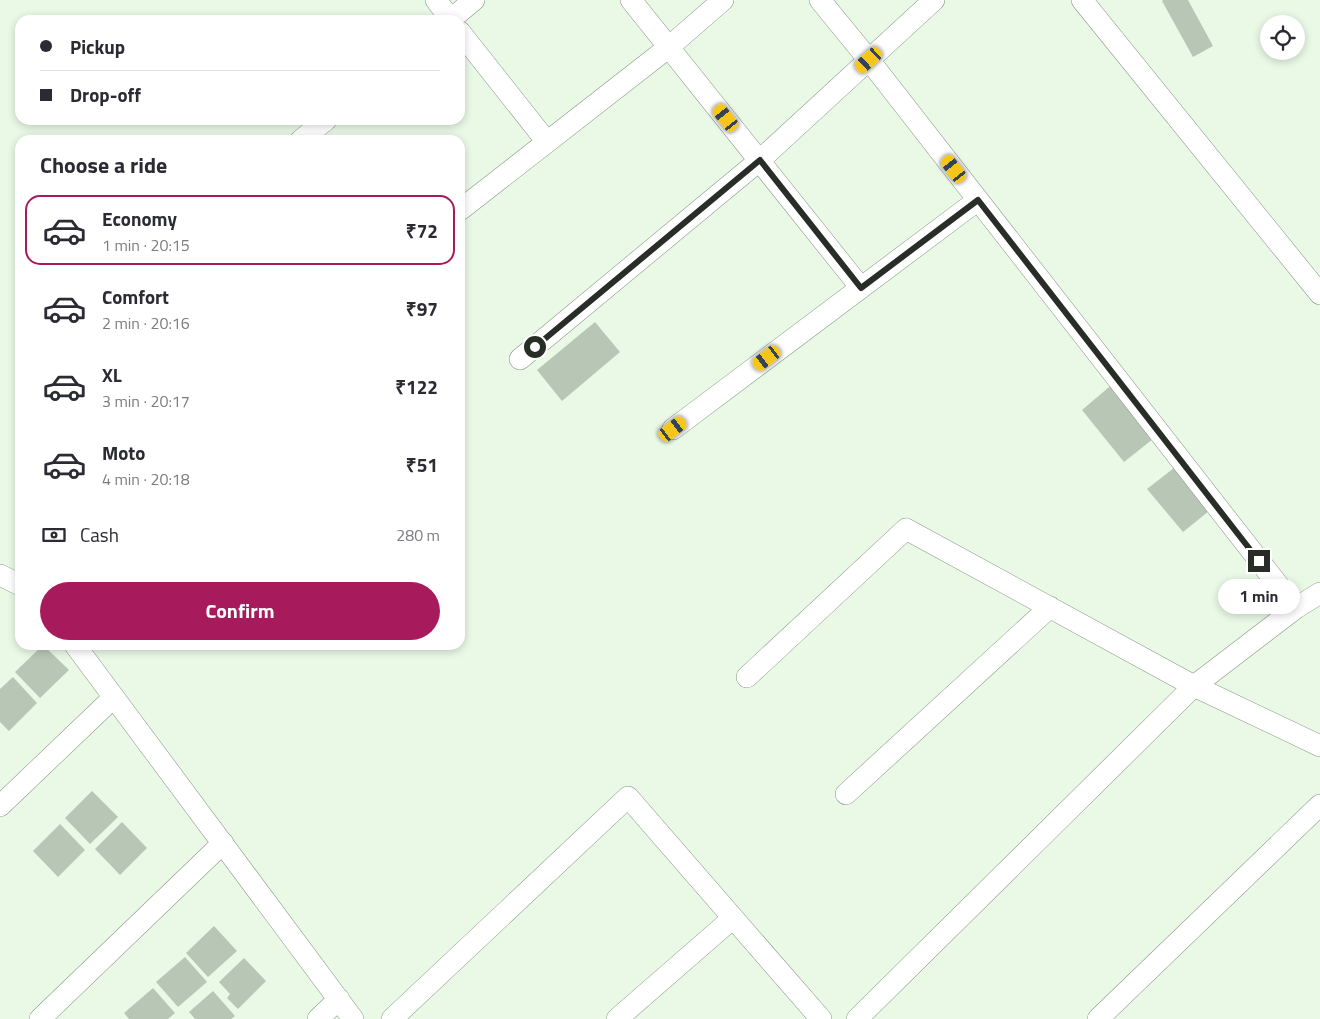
<!DOCTYPE html>
<html lang="en">
<head>
<meta charset="utf-8">
<style>
  :root { --surface:#fff; --page:#f2f2f3; --text:#2b2b33; --muted:#7c7c81; --line:#e1e1e2; --accent:#a71a5c }
  body { margin:0; font-family:"Titillium Web",sans-serif; background:var(--page); color:var(--text); height:100vh; display:flex; flex-direction:column; font-size:19px; white-space:nowrap }
  * { box-sizing:border-box; margin:0 }
  p { font-size:16px; color:var(--muted) }
  .icon { flex:none; width:28px; height:28px; fill:none; stroke:currentColor; stroke-width:2; stroke-linecap:round; stroke-linejoin:round }
  .map { position:relative; flex:1; overflow:hidden }
  .sheet { position:absolute; left:15px; top:135px; width:450px; height:515px; display:flex; flex-direction:column; background:var(--surface); border-radius:15px; box-shadow:0 2px 8px #0003 }
  .sheet>* { flex:none }
  .hud { position:absolute; left:15px; top:15px; width:450px; height:110px; border-radius:15px; box-shadow:0 2px 8px #0003; display:grid; align-content:center; height:110px; padding:0 25px; background:var(--surface) }
  .fabs { position:absolute; left:1260px; top:15px; display:grid; gap:10px }
  .fabs a { display:grid; place-items:center; width:45px; height:45px; border-radius:50%; background:var(--surface); box-shadow:0 2px 8px #0003; font-size:25px }
  .end { position:absolute; width:22px; height:22px; margin:-11px; border:6px solid #282e27; background:#fff; box-shadow:0 0 0 2px #fff }
  .from { border-radius:50% }
  .bubble { position:absolute; height:35px; border-radius:18px; background:var(--surface); box-shadow:0 2px 8px #0003; font-size:16px; font-weight:700; line-height:35px; text-align:center }
  .car { position:absolute; width:15px; height:30px; margin:-15px -8px; border-radius:6px; box-shadow:0 0 4px 1px #0007; background:linear-gradient(#f5c518 24%,#345 0 40%,#f5c518 0 76%,#345 0 86%,#f5c518 0) }
  .hud b { display:flex; align-items:center; gap:18px; height:48px; font-size:19px }
  .hud b+b { border-top:1px solid var(--line) }
  .hud i { width:12px; height:12px; background:var(--text) }
  ul { padding:0; list-style:none }
  li { display:flex; align-items:center; gap:15px; height:70px; margin:0 10px 8px; padding:0 15px; border:2px solid transparent; border-radius:15px }
  li div { flex:1 }
  li b { display:block; font-size:19px }
  li em { font-style:normal; font-weight:700 }
  li.current { border-color:var(--accent) }
  li>.icon { width:45px; height:45px; stroke-width:1.5 }
  h2 { padding:0 25px; font-size:22px; line-height:60px }
  .pay { display:flex; align-items:center; gap:12px; height:55px; padding:0 25px; font-size:19px }
  .pay p { margin-inline-start:auto }
  .button { display:flex; gap:10px; margin-top:auto; padding:10px 25px }
  .button a { flex:1; height:58px; border-radius:30px; background:var(--accent); color:#fff; font-size:20px; font-weight:700; line-height:58px; text-align:center }
  .map>svg:first-child { display:block }
</style>
</head>
<body>
<div class="map">
<svg width="1320" height="1019" viewBox="0 0 1320 1019">
  <rect width="100%" height="100%" fill="#e9f9e6"/>
  <path fill="#b8c7b5" d="M1163 0H1188L1213 46 1193 57 1162 1Z
    M595 322 620 352 562 401 537 370Z
    M1115 382 1158 435 1124 462 1082 410Z
    M1179 464 1214 507 1183 532 1147 489Z
    M43 645 69 670 40 698 15 672Z
    M13 677 37 703 9 731 0 722V689Z
    M92 791 118 817 90 844 65 818Z
    M122 822 147 848 120 875 95 849Z
    M60 824 85 850 58 877 33 851Z
    M214 926 237 951 208 977 186 953Z
    M185 957 207 982 178 1007 156 982Z
    M244 958 266 981 238 1009 227 998 230 994 219 982Z
    M153 988 175 1013 168 1019H129L124 1013Z
    M213 991 235 1016 231 1019H195L189 1012Z"/>
  <g fill="none" stroke-linecap="round" stroke-linejoin="round">
    <defs>
      <path id="minor" d="M436 0 451 20
        M631 0 861 288
        M820 0 869 60 1296 608
        M1082 0 1320 294
        M450 20 474 0
        M460 32 547 142
        M301 140 326 120
        M460 210 669 47 723 0
        M520 359 760 160 934 0
        M673 429 978 200
        M0 575 20 585
        M75 645 353 1019
        M747 677 906 529 1194 686 1320 746
        M846 794 1050 607
        M0 806 114 697
        M40 1019 223 843
        M318 1019 339 999
        M392 1019 628 797 821 1019
        M617 1019 733 918
        M857 1019 1194 686 1296 608 1320 593
        M1098 1019 1320 805"/>
    </defs>
    <use href="#minor" stroke="#889685" stroke-width="22"/>
    <use href="#minor" stroke="#fff" stroke-width="21"/>
  </g>
  <g fill="none" stroke-linecap="round" stroke-linejoin="round">
    <path stroke="#282e27" stroke-width="6" d="M535 347 760 160 861 288 978 200 1259 561"/>
  </g>
</svg>
<div class="fabs">
<a><svg class="icon" aria-label="locate" viewBox="0 0 24 24"><circle cx="12" cy="12" r="6"/><path d="M12 2v4M12 18v4M2 12h4M18 12h4"/></svg></a>
</div>
<i class="end from" style="left:535px;top:347px"></i>
<i class="end" style="left:1259px;top:561px"></i>
<div class="bubble" style="left:1218px;top:579px;width:82px">1 min</div>
<i class="car" style="left:869px;top:60px;rotate:228deg"></i>
<i class="car" style="left:726px;top:118px;rotate:321deg"></i>
<i class="car" style="left:954px;top:169px;rotate:322deg"></i>
<i class="car" style="left:767px;top:358px;rotate:233deg"></i>
<i class="car" style="left:673px;top:429px;rotate:53deg"></i>
<div class="hud">
<b><i class="from"></i>Pickup</b>
<b><i></i>Drop-off</b>
</div>
<section class="sheet">
<h2>Choose a ride</h2>
<ul>
<li class="current"><svg class="icon" aria-label="car" viewBox="0 0 24 24"><path d="M5 17H2v-5l4-1 3-4h7l3 4 3 1v5h-3M9 17h6M6 11h13"/><circle cx="7" cy="17" r="2"/><circle cx="17" cy="17" r="2"/></svg><div><b>Economy</b><p>1 min · 20:15</p></div><em>₹72</em></li>
<li><svg class="icon" aria-label="car" viewBox="0 0 24 24"><path d="M5 17H2v-5l4-1 3-4h7l3 4 3 1v5h-3M9 17h6M6 11h13"/><circle cx="7" cy="17" r="2"/><circle cx="17" cy="17" r="2"/></svg><div><b>Comfort</b><p>2 min · 20:16</p></div><em>₹97</em></li>
<li><svg class="icon" aria-label="car" viewBox="0 0 24 24"><path d="M5 17H2v-5l4-1 3-4h7l3 4 3 1v5h-3M9 17h6M6 11h13"/><circle cx="7" cy="17" r="2"/><circle cx="17" cy="17" r="2"/></svg><div><b>XL</b><p>3 min · 20:17</p></div><em>₹122</em></li>
<li><svg class="icon" aria-label="car" viewBox="0 0 24 24"><path d="M5 17H2v-5l4-1 3-4h7l3 4 3 1v5h-3M9 17h6M6 11h13"/><circle cx="7" cy="17" r="2"/><circle cx="17" cy="17" r="2"/></svg><div><b>Moto</b><p>4 min · 20:18</p></div><em>₹51</em></li>
</ul>
<div class="pay"><svg class="icon" aria-label="cash" viewBox="0 0 24 24"><path d="M3 7h18v10H3z"/><circle cx="12" cy="12" r="2"/></svg>Cash<p>280 m</p></div>
<div class="button"><a>Confirm</a></div>
</section>
</div>
</body>
</html>
